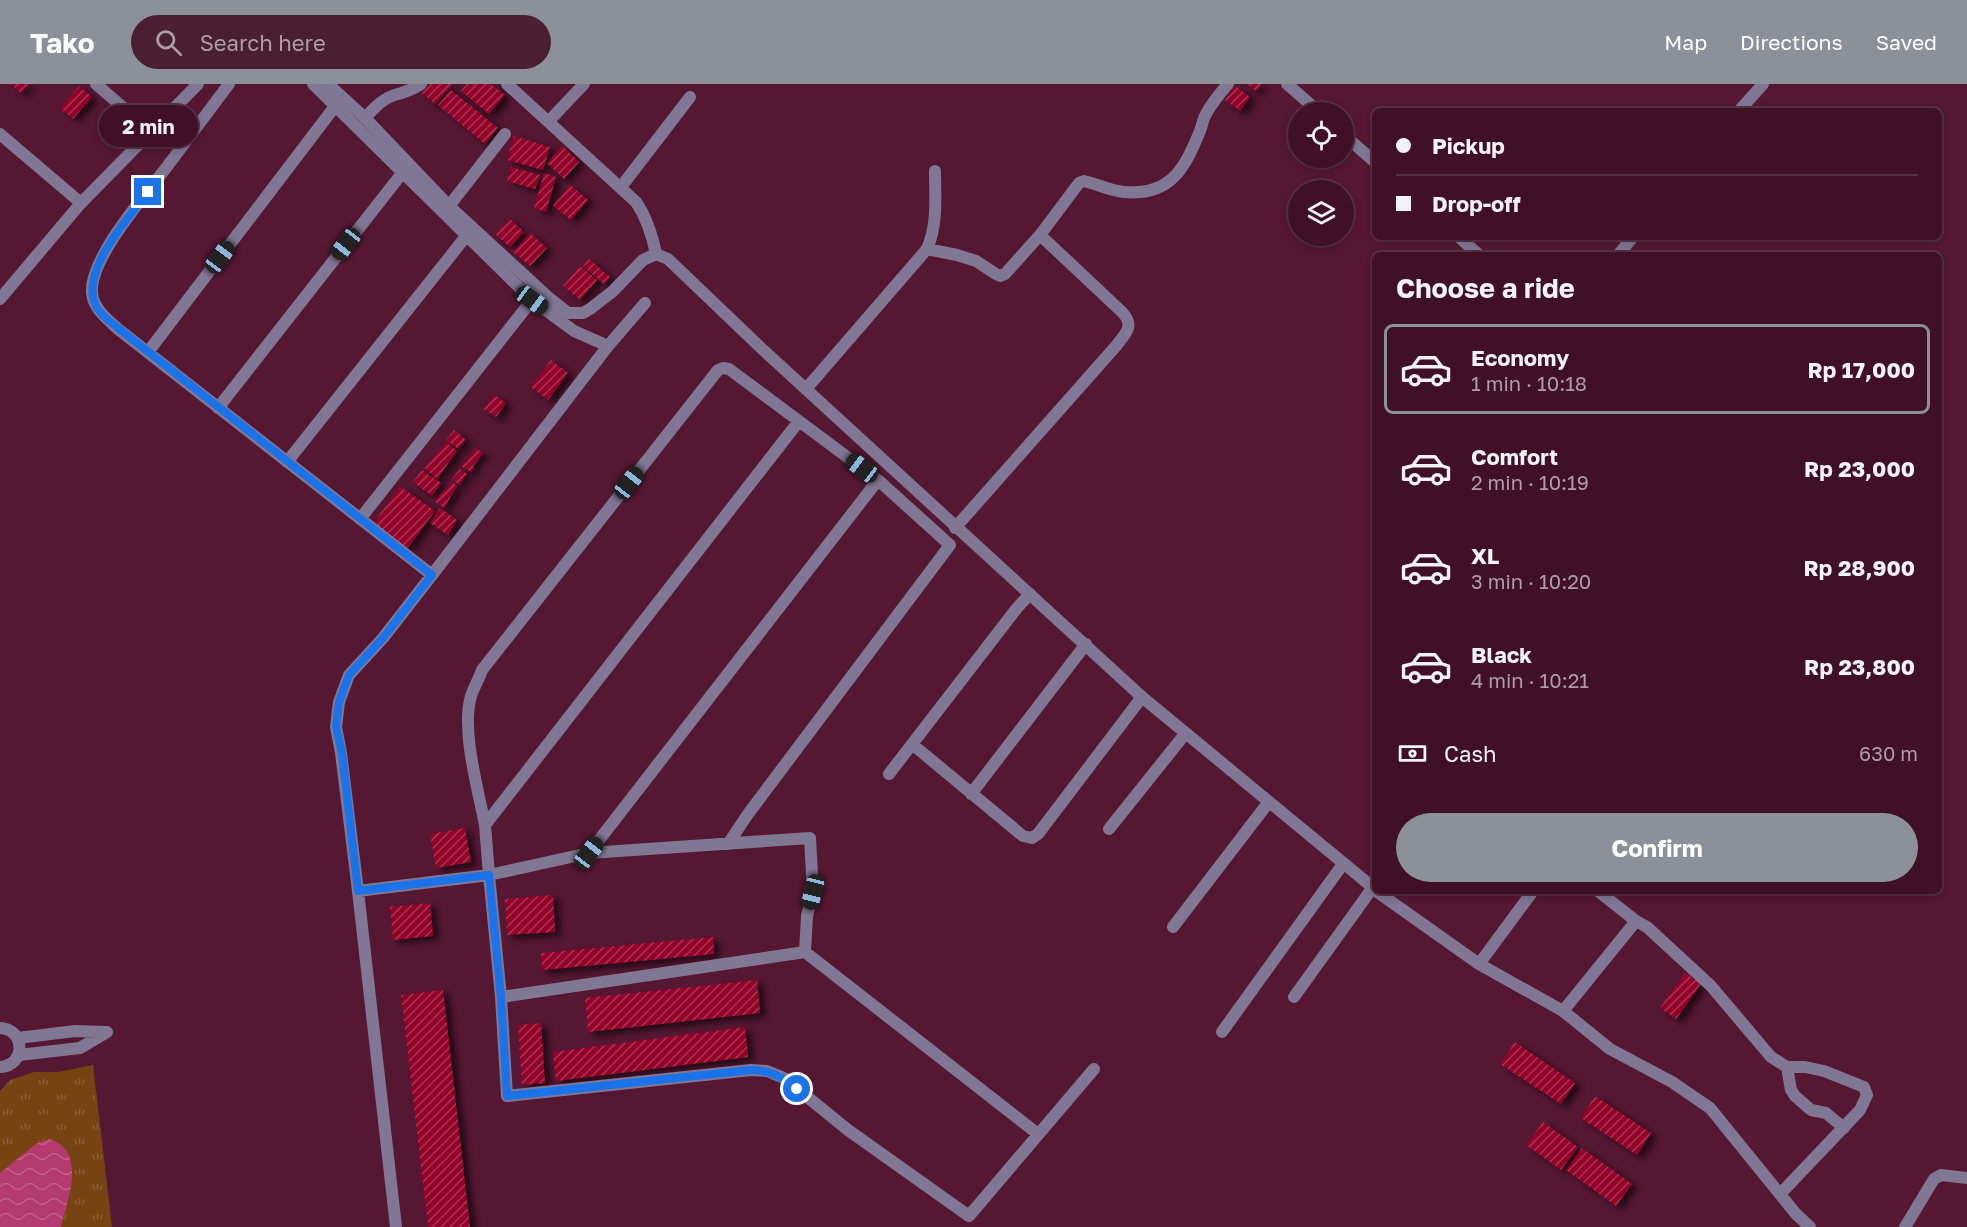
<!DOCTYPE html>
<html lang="en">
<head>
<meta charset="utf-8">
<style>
  :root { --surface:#401126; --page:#4b1f32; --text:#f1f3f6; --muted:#ae9da7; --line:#593143; --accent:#8c9099 }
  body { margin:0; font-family:"Golos Text",sans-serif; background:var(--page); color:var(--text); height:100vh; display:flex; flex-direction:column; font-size:22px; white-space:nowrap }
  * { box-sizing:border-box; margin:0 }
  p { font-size:20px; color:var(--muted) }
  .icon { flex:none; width:33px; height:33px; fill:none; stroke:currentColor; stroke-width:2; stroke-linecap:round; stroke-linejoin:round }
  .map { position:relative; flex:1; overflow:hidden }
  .details { position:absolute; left:1372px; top:168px; width:570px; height:642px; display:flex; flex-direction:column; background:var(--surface); border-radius:9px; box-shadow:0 3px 9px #0003,0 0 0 2px var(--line) }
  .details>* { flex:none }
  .hud { position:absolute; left:1372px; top:24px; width:570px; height:132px; border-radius:9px; box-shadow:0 3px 9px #0003,0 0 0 2px var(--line); display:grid; align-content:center; height:132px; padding:0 24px; background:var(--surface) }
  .controls { position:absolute; left:1288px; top:18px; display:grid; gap:12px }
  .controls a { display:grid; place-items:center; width:66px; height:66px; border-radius:50%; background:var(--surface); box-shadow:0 3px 9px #0003,0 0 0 2px var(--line); font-size:30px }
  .end { position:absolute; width:27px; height:27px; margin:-14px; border:8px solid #1a73e8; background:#fff; box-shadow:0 0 0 3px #fff }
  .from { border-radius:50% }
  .bubble { position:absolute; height:42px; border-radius:21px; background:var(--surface); box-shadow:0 3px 9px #0003,0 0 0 2px var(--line); font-size:20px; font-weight:700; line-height:42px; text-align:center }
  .car { position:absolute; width:18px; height:36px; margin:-18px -9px; border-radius:8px; box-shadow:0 0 4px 2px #0007; background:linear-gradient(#222 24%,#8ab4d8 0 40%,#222 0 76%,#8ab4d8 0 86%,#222 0) }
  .hud b { display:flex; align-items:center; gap:21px; height:57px; font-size:22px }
  .hud b+b { border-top:2px solid var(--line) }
  .hud i { width:15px; height:15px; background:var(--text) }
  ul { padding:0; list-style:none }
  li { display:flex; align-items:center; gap:18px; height:90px; margin:0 12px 9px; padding:0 12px; border:3px solid transparent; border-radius:9px }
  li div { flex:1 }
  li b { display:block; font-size:22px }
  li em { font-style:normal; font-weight:700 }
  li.on { border-color:var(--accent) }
  li>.icon { width:54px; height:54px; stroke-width:1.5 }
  h2 { padding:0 24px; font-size:27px; line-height:72px }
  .pay { display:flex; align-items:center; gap:15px; height:66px; padding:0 24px; font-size:22px }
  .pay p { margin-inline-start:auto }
  .primary-button { display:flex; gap:12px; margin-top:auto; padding:12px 24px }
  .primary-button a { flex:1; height:69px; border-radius:36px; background:var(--accent); color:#fff; font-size:24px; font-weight:700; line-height:69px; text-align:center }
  header { display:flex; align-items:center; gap:36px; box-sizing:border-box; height:84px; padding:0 30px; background:var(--accent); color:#fff }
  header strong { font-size:28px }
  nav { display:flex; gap:33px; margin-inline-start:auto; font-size:21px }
  .search { width:420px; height:54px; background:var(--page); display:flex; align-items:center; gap:15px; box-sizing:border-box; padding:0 21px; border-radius:33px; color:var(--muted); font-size:22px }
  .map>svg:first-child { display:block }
</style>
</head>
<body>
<header>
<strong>Tako</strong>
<div class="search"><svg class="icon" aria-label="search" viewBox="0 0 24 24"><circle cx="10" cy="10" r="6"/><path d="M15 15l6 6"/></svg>Search here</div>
<nav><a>Map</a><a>Directions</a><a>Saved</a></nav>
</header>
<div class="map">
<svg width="1967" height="1143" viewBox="0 0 1967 1143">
  <defs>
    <pattern id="park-tufts" width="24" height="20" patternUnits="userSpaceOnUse" patternTransform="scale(1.5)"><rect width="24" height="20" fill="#774313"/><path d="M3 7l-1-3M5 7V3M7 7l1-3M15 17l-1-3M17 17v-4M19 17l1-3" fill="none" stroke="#8b5e35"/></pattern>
    <pattern id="water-waves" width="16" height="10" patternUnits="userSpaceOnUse" patternTransform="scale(1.5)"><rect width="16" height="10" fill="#b53a6f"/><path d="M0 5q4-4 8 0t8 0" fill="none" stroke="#c45f8a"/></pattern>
    <pattern id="building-hatch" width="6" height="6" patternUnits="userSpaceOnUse" patternTransform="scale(1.5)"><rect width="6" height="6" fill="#930629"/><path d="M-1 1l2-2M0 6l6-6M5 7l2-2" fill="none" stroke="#a83652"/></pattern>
    <filter id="shadow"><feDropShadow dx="6" dy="4" stdDeviation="3" flood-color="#0009"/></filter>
  </defs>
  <rect width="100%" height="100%" fill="#551732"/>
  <path fill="url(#park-tufts)" d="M93 981 112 1143H0V1007L10 996 34 988H58Z"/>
  <path fill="url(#water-waves)" d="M50 1055C87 1068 68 1115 61 1143H0V1089L37 1059Z"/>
  <path fill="url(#building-hatch)" filter="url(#shadow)" d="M11 0H29L21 9Z
    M430 0H453L435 20 422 9Z
    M467 0H491L505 11 489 30 461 7Z
    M1247 0H1262L1256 7Z
    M79 2 92 13 73 35 60 24Z
    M1235 2 1250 13 1240 27 1225 16Z
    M451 6 498 44 485 60 438 21Z
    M514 52 550 63 543 86 507 76Z
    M562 62 579 78 564 95 547 79Z
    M511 83 540 91 535 105 507 97Z
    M544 89 556 93 546 128 534 124Z
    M570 101 588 116 571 136 553 122Z
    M510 135 524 148 510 163 495 150Z
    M530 149 547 164 530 182 513 168Z
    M589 175 610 193 604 200 583 182Z
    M580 182 597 196 580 216 563 202Z
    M551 276 568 289 548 316 531 303Z
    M494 311 506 319 496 333 484 325Z
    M454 346 466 356 458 365 446 356Z
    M446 358 457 367 437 395 424 384Z
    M476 364 483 369 473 382 466 377Z
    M465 377 474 383 471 388 461 382Z
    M460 385 467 390 459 401 452 395Z
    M422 386 441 399 432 412 413 398Z
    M452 398 457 402 444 424 434 417Z
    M400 402 435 427 407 465 373 440Z
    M440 424 457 436 448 451 430 439Z
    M465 744 471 778 436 784 430 750Z
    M553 811 555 848 507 851 505 815Z
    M430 819 433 852 393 856 390 823Z
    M713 853 714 870 542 886 541 869Z
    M1685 889 1701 900 1676 935 1660 924Z
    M757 896 760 929 588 948 585 914Z
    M443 906 470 1143H428L401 911Z
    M541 939 545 999 522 1001 518 941Z
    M745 943 748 973 556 997 553 968Z
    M1515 958 1575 999 1561 1020 1500 980Z
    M1595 1012 1651 1049 1637 1071 1581 1034Z
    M1543 1038 1578 1063 1561 1086 1526 1061Z
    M1582 1064 1632 1100 1616 1122 1566 1086Z"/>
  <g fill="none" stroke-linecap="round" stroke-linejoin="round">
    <path stroke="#7f7793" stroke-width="12" d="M96 0 150 47
      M229 0C208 28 187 56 166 84 145 111 89 175 92 209 93 224 107 235 118 245L432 491 383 554 349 591 339 618 336 643 341 669 358 807 396 1143
      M313 0 532 216 574 247 608 262
      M507 0 636 118C647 134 652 150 656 170
      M1287 0 1319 28
      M1739 27 1763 0
      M365 34C374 24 384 13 398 10 407 7 413 6 421 0
      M549 37 584 0
      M0 50 81 119
      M1344 51 1376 79
      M621 103 690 13
      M449 122 505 50
      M1459 153 1479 171
      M927 165 957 171 976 177 996 190 1000 192 1005 190 1040 151 1079 99 1084 97C1097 100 1111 107 1124 108 1170 112 1184 86 1200 47 1202 42 1203 35 1206 30 1212 19 1220 9 1228 0
      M1618 171 1633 153
      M148 268 336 21
      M806 305 927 165C938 140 935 113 935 87
      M218 324 403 88
      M287 378 467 151
      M360 435 532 216
      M955 444 1116 262C1126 249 1135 242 1122 228L1040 151
      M432 491 608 262 645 219
      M912 660 1023 752 1032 754 1038 750 1142 613
      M889 690 1017 524 1030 510
      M971 710 1086 560
      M485 741C478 705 461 646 471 612 474 603 479 595 482 586L718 286 723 284 729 285 878 396 950 461 748 730 728 760
      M1109 745 1185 650
      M589 769 878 396
      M358 807 489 791 501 913 805 868 807 832 813 808 810 754 589 769 489 791 485 741 799 337
      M1598 807 1636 837
      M1173 843 1268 719
      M805 868 1038 1050
      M1479 880 1533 807
      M501 913 507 1012 751 986 767 987 784 994 848 1046 969 1132 1094 985
      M1294 913 1376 799
      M1563 927 1636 837 1647 843 1711 902 1771 973 1787 983H1805L1824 987 1864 1003 1867 1011 1860 1026 1781 1109
      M0 944C26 945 26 982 0 983
      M1222 948 1343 780
      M18 954 75 947 106 948
      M19 971 80 964 107 948
      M1787 983 1791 1006 1795 1012 1811 1026 1826 1029 1844 1044
      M1905 1143 1934 1095 1941 1091 1967 1094"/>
    <path stroke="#7f7793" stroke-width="12" d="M328 0 365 34 449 122 548 213 568 229H583L590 225 612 208 643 176 656 170 668 175 760 263 1142 613 1376 806
      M0 215 81 119 198 0
      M1376 807 1479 880 1563 927 1610 965 1672 998 1710 1024 1796 1130 1810 1143"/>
  </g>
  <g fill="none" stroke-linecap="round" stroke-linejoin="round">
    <path stroke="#1a73e8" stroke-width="8" d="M148 108C129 133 83 184 94 217 97 228 109 237 118 244L432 491 383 554 349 591 339 618 336 642 342 669 358 807 489 791 501 913 507 1012 751 986C772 987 781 992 797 1005"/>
  </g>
</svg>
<div class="controls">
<a><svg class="icon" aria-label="locate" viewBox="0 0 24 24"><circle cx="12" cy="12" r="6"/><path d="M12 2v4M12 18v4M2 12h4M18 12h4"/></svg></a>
<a><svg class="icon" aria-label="layers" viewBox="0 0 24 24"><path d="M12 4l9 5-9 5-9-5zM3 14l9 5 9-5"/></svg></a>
</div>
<i class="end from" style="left:797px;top:1005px"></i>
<i class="end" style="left:148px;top:108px"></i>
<div class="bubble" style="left:99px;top:21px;width:99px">2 min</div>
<i class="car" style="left:346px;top:160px;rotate:218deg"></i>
<i class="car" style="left:220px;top:173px;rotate:37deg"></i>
<i class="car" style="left:532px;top:216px;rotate:126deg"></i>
<i class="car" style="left:862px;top:384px;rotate:307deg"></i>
<i class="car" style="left:629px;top:399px;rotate:38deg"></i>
<i class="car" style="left:589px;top:769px;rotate:38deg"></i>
<i class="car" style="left:813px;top:808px;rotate:194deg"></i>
<div class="hud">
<b><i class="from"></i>Pickup</b>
<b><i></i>Drop-off</b>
</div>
<section class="details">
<h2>Choose a ride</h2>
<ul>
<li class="on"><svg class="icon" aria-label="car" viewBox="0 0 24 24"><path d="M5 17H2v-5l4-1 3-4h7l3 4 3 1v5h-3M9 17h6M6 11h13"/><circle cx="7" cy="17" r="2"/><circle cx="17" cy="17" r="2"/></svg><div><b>Economy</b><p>1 min · 10:18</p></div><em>Rp 17,000</em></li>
<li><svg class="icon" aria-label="car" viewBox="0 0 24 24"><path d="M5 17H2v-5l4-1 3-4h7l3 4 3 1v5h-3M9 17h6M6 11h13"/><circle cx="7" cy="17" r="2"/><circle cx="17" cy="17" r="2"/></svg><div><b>Comfort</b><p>2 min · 10:19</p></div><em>Rp 23,000</em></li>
<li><svg class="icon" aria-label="car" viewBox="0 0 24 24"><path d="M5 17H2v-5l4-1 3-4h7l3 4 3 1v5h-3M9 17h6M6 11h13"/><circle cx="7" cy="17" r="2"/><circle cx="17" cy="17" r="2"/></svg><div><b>XL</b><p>3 min · 10:20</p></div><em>Rp 28,900</em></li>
<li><svg class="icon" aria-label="car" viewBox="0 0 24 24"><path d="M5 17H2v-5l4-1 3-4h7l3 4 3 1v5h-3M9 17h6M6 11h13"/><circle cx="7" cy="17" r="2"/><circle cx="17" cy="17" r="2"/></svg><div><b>Black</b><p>4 min · 10:21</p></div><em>Rp 23,800</em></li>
</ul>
<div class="pay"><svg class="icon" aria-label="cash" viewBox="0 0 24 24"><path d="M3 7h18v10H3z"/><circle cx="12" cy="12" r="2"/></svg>Cash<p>630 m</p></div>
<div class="primary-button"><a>Confirm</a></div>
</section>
</div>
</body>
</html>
